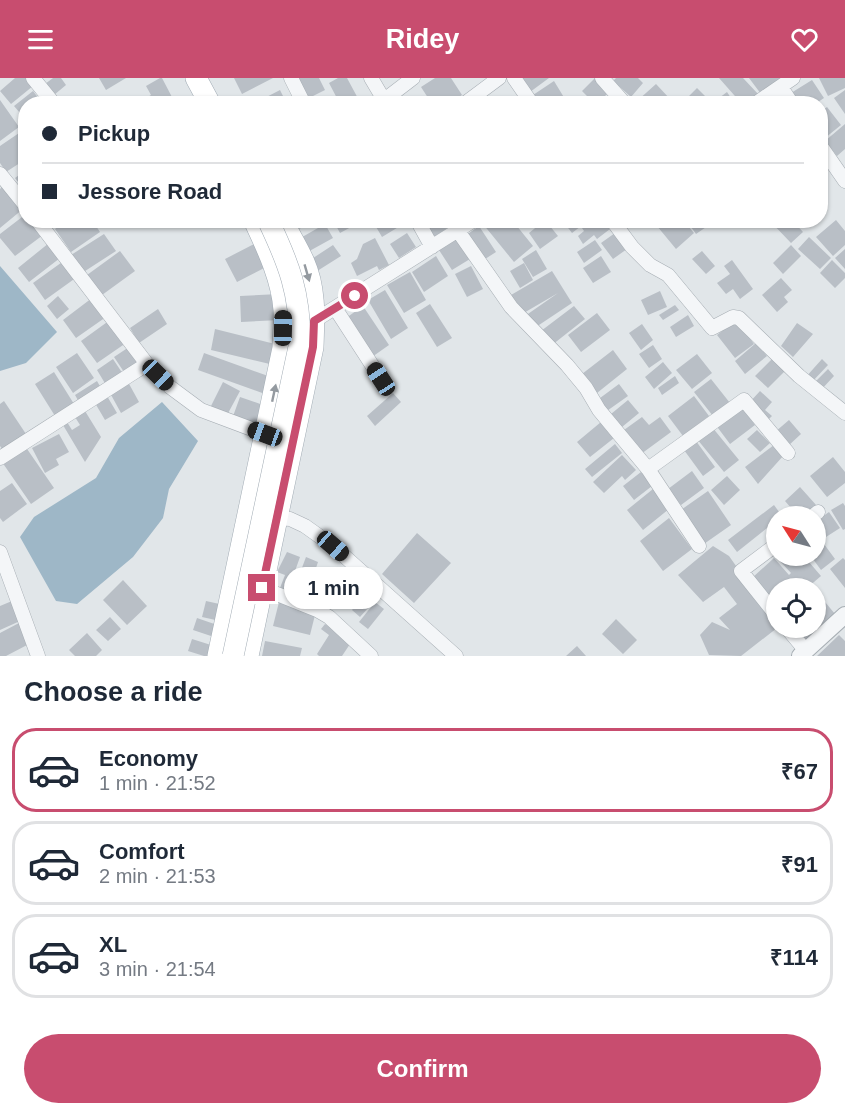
<!DOCTYPE html>
<html lang="en">
<head>
<meta charset="utf-8">
<style>
  :root { --surface:#fff; --page:#f2f2f3; --text:#1f2937; --muted:#747a83; --line:#e0e1e3; --accent:#c84d6f }
  body { margin:0; font-family:Arial,sans-serif; background:var(--page); color:var(--text); height:100vh; display:flex; flex-direction:column; font-size:22px; white-space:nowrap }
  * { box-sizing:border-box; margin:0 }
  p { font-size:20px; color:var(--muted) }
  .icon { flex:none; width:33px; height:33px; fill:none; stroke:currentColor; stroke-width:2; stroke-linecap:round; stroke-linejoin:round }
  .map { position:relative; height:578px; overflow:hidden }
  .panel { display:flex; flex-direction:column; background:var(--surface); flex:1 }
  .panel>* { flex:none }
  .banner { position:absolute; left:18px; top:18px; width:810px; height:132px; border-radius:24px; box-shadow:0 2px 4px #0004; display:grid; align-content:center; height:132px; padding:0 24px; background:var(--surface) }
  .needle { width:39px; rotate:306deg }
  .tools { position:absolute; left:766px; top:428px; display:grid; gap:12px }
  .tools a { display:grid; place-items:center; width:60px; height:60px; border-radius:50%; background:var(--surface); box-shadow:0 2px 4px #0004; font-size:30px }
  .end { position:absolute; width:27px; height:27px; margin:-14px; border:8px solid #c84d6f; background:#fff; box-shadow:0 0 0 3px #fff }
  .from { border-radius:50% }
  .bubble { position:absolute; height:42px; border-radius:21px; background:var(--surface); box-shadow:0 2px 4px #0004; font-size:20px; font-weight:700; line-height:42px; text-align:center }
  .car { position:absolute; width:18px; height:36px; margin:-18px -9px; border-radius:8px; box-shadow:0 0 4px 2px #0007; background:linear-gradient(#222 24%,#8ab4d8 0 40%,#222 0 76%,#8ab4d8 0 86%,#222 0) }
  .banner b { display:flex; align-items:center; gap:21px; height:57px; font-size:22px }
  .banner b+b { border-top:2px solid var(--line) }
  .banner i { width:15px; height:15px; background:var(--text) }
  ul { padding:0; list-style:none }
  li { display:flex; align-items:center; gap:18px; height:84px; margin:0 12px 9px; padding:0 12px; border:3px solid var(--line); border-radius:24px }
  li div { flex:1 }
  li b { display:block; font-size:22px }
  li em { font-style:normal; font-weight:700 }
  li.selected { border-color:var(--accent) }
  li>.icon { width:54px; height:54px; stroke-width:1.5 }
  h2 { padding:0 24px; font-size:27px; line-height:72px }
  .cta { display:flex; gap:12px; margin-top:auto; padding:12px 24px }
  .cta a { flex:1; height:69px; border-radius:36px; background:var(--accent); color:#fff; font-size:24px; font-weight:700; line-height:69px; text-align:center }
  header { display:flex; justify-content:space-between; align-items:center; height:78px; padding:0 24px; background:var(--accent); color:#fff; font-size:27px; font-weight:700 }
  .map>svg:first-child { display:block }
</style>
</head>
<body>
<header><svg class="icon" aria-label="menu" viewBox="0 0 24 24"><path d="M4 6h16M4 12h16M4 18h16"/></svg>Ridey<svg class="icon" aria-label="heart" viewBox="0 0 24 24"><path d="M12 20l-8-8c-3-5 5-10 8-4 3-6 11-1 8 4z"/></svg></header>
<div class="map">
<svg width="845" height="578" viewBox="0 0 845 578">
  <rect width="100%" height="100%" fill="#e1e6e9"/>
  <path fill="#9eb7c7" d="M0 188 57 254 26 285 0 293Z
    M162 324 198 363 169 411 163 440 133 479 77 526 56 523 20 459 34 439 96 400 119 360Z"/>
  <path fill="#b9bfc6" d="M15 0H27L33 8 11 26 0 13Z
    M53 0H61L66 7 54 17 45 6Z
    M99 0H126L106 12Z
    M160 0H162L173 21 165 26H135L151 17 146 8Z
    M234 0H273L242 16Z
    M296 0H319L325 12 307 21Z
    M338 0H347L361 26H340L329 5Z
    M435 0H451L462 17 448 26H432L421 9Z
    M519 0H549L530 14Z
    M595 0 609 14 597 26H595L582 13Z
    M616 0H638L643 5 631 19 613 3Z
    M719 0H743L759 17 749 26H742Z
    M749 0H781L761 16Z
    M819 0H845V10L828 18Z
    M812 2 824 20 815 26H797L791 15Z
    M554 3 568 26H535L530 19Z
    M656 6 671 22 667 26H640L637 23Z
    M697 10 713 26H686L684 23Z
    M280 12 287 26H253Z
    M845 12V36L834 20Z
    M33 13 43 26H26V42L14 28Z
    M727 14 735 26H717L715 23Z
    M0 22 19 49 0 63Z
    M827 29 841 47 825 60 820 54V34Z
    M845 46V71L837 78 825 63Z
    M22 53 26 59V81L6 94 0 85V68Z
    M26 92V114L15 100Z
    M4 107 23 131 0 150V111Z
    M26 136V142H32L43 157 15 178 0 160V156Z
    M67 142H92L100 154 71 174 55 151Z
    M289 142H314L315 144 294 153Z
    M333 142H364L340 155Z
    M372 142H410L382 159Z
    M426 142H459L431 161 421 146Z
    M487 142H512L533 168 514 184 483 146Z
    M545 142 558 158 540 171 529 155Z
    M562 142H589L572 155Z
    M591 142H604L610 151 597 161 594 157 583 166 578 158 584 153 582 150Z
    M652 142H683L694 155 676 171Z
    M686 142H710L712 145 696 156Z
    M769 142H792L803 154 791 165Z
    M836 142 845 153V167L833 178 816 159Z
    M325 146 333 160 304 176 297 162Z
    M479 148 496 174 482 183 465 158Z
    M407 155 416 169 399 180 390 166Z
    M615 155 627 171 613 181 601 165Z
    M104 156 116 173 82 195 71 177Z
    M809 159 831 180 820 191 798 171Z
    M375 160 389 187 379 192 377 188 357 198 351 185 357 181 363 166Z
    M456 160 470 181 452 192 439 172Z
    M595 162 602 172 584 185 577 174Z
    M258 164 270 187 237 204 225 181Z
    M49 165 60 180 29 204 18 190Z
    M333 167 341 178 314 195 307 184Z
    M791 167 801 178 783 196 773 185Z
    M845 171V191L835 180Z
    M536 172 547 191 533 199 522 181Z
    M120 173 135 193 102 217 87 197Z
    M702 173 715 188 706 196 692 181Z
    M436 178 448 198 424 214 412 194Z
    M601 178 611 194 593 205 583 190Z
    M65 182 77 199 45 222 33 205Z
    M732 182 753 211 740 221 733 211 726 216 717 205 730 196 724 188Z
    M832 182 845 195V200L835 210 820 195Z
    M524 185 533 202 520 210 510 193Z
    M471 188 483 211 467 219 455 196Z
    M552 193 572 225 533 251 525 238 558 215 522 236 511 217Z
    M410 194 426 222 404 235 387 207Z
    M781 200 792 212 784 219 788 224 777 234 762 217Z
    M385 212 408 250 391 261 368 222Z
    M660 213 667 229 648 237 641 222Z
    M279 216 280 242 241 244 240 218Z
    M58 218 69 231 57 241 47 228Z
    M92 220 106 239 76 260 63 242Z
    M430 226 452 260 437 269 416 235Z
    M675 227 679 232 663 242 659 237Z
    M363 228 389 267 372 279 346 240Z
    M574 228 585 241 552 267 541 253Z
    M158 231 167 246 139 265 130 250Z
    M597 235 610 252 581 274 568 257Z
    M688 237 694 248 676 259 670 249Z
    M110 242 126 265 97 285 81 263Z
    M736 242 754 266 735 280 717 257Z
    M797 245 813 256 793 279 781 268Z
    M642 246 653 262 641 272 629 255Z
    M215 251 279 267 274 287 211 272Z
    M756 265 767 278 745 296 735 283Z
    M653 267 662 281 649 290 639 276Z
    M129 269 139 284 124 294 114 279Z
    M613 272 627 291 597 315 582 296Z
    M77 275 94 300 73 315 56 289Z
    M204 275 271 299 265 316 198 292Z
    M697 276 712 295 692 311 676 292Z
    M775 278 788 290 768 310 755 298Z
    M113 281 123 296 106 307 97 292Z
    M822 281 828 287 811 305 805 300Z
    M663 284 672 295 654 311 645 299Z
    M828 291 834 298 820 313 813 306Z
    M54 294 74 326 55 338 35 306Z
    M675 298 679 305 662 317 658 310Z
    M711 301 730 325 713 338 694 314Z
    M97 303 101 310 79 324 75 317Z
    M128 304 139 324 121 335 110 315Z
    M223 304 240 313 226 339 210 330Z
    M619 306 628 318 604 335 596 323Z
    M760 313 772 324 765 332 772 338 768 342 749 325Z
    M393 315 401 324 375 348 367 338Z
    M107 318 117 335 105 342 95 325Z
    M694 318 709 338 683 358 668 338Z
    M240 319 266 328 258 350 232 341Z
    M628 322 639 335 622 349 611 336Z
    M4 323 26 356 3 372 0 368V326Z
    M740 327 755 347 730 366 715 346Z
    M85 333 101 359 85 384 63 347 67 344 72 352 80 347 75 339Z
    M642 339 649 347 660 339 671 354 641 376 624 352Z
    M789 342 801 356 788 368 775 354Z
    M601 344 614 360 590 379 577 364Z
    M712 349 739 382 724 394 697 361Z
    M757 352 770 365 760 374 747 361Z
    M59 356 69 374 56 381 59 387 45 395 32 370Z
    M696 363 715 389 703 398 684 372Z
    M615 366 622 375 592 399 585 391Z
    M774 367 784 377 758 406 745 389Z
    M25 368 54 410 31 426 2 384Z
    M622 377 636 392 625 402 622 398 604 415 593 404Z
    M833 379 845 394V405L827 419 810 398Z
    M692 393 704 410 681 427 668 411Z
    M641 394 652 408 634 422 623 408Z
    M727 398 740 412 724 427 711 412Z
    M12 405 27 426 3 444 0 440V413Z
    M800 409 817 428 806 438H798L785 423Z
    M653 411 669 431 643 452 627 432Z
    M708 413 731 447 701 468 678 434Z
    M843 425 845 428V451L843 452 831 432Z
    M774 427 782 438H777V442L737 474 728 462Z
    M829 434 840 450 826 459 816 443Z
    M669 440 692 471 663 493 640 463Z
    M417 455 451 485 414 525 382 496Z
    M824 466 835 481 821 492 810 477H816V472Z
    M713 468 729 478 777 546V550L741 578 709 577 700 557 712 544 730 552 719 540 737 526 724 509 703 524 678 497Z
    M287 474 300 479 295 493 300 495 306 479 318 484 315 493 319 495 317 501 323 503 314 528 278 515 285 497 277 494Z
    M783 477H803L821 498 807 510H777V530L752 500 774 480 789 497 791 495 778 481Z
    M843 480 845 482V510L830 491Z
    M123 502 147 528 127 547 103 522Z
    M369 512 378 519 360 539 352 532Z
    M816 513 835 536 818 549 816 547Z
    M12 523 20 543 0 552V528Z
    M206 523 224 527 220 543 202 539Z
    M279 524 316 533 310 557 273 548Z
    M375 524 384 531 368 551 359 544Z
    M110 539 121 551 108 563 96 552Z
    M197 540 223 549 214 578H204L188 573 192 561 211 567 214 559 193 552Z
    M616 541 637 562 623 576 602 556Z
    M19 545 29 566 6 578H0V555Z
    M325 546 352 563 342 578H319L317 576 329 557 321 551Z
    M793 549H815L817 552 805 563Z
    M87 555 102 572 96 578H75L69 572Z
    M839 557 845 563V578H817Z
    M265 563 302 570 300 578H262Z
    M577 568 586 578H566Z"/>
  <g fill="none" stroke-linecap="round" stroke-linejoin="round">
    <defs>
      <path id="minor" d="M33 0 54 26
        M291 0 304 26
        M371 0 384 22
        M514 0 532 26
        M602 0 625 26
        M781 9 792 26
        M379 26 413 0
        M464 26 499 0
        M755 26 793 0
        M820 67 845 103
        M0 96 26 128
        M37 142 147 286 170 309 201 332 265 356
        M417 142 432 169
        M612 142 632 169 650 187 668 197 712 250 733 239 739 240 799 298 845 335
        M458 153 511 229 567 287 586 310 599 332 648 391 744 322 788 375
        M335 230 381 301
        M307 245 314 243 474 142
        M0 380 147 286
        M648 391 699 468
        M813 438 818 434
        M277 440 290 441 305 448 333 468 456 578
        M777 466 741 493 777 538
        M0 474 38 578
        M262 510 317 532 329 539 371 578
        M786 549 806 573"/>
      <path id="tertiary" d="M800 578 845 537"/>
      <path id="primary" d="M196 0 210 26
        M218 578 283 270C283 258 285 245 284 232 282 201 267 170 254 142
        M248 578 313 269C314 240 316 211 304 184 298 170 289 156 282 142"/>
    </defs>
    <use href="#minor" stroke="#a6adb3" stroke-width="15"/>
    <use href="#tertiary" stroke="#a6adb3" stroke-width="18"/>
    <use href="#primary" stroke="#a1abb4" stroke-width="22"/>
    <use href="#minor" stroke="#f4f6f8" stroke-width="14"/>
    <use href="#tertiary" stroke="#f4f6f8" stroke-width="16"/>
    <use href="#primary" stroke="#fff" stroke-width="21"/>
    <defs>
      <path id="primary-bridge" d="M233 578 300 264C300 215 289 186 268 142"/>
    </defs>
    <use href="#primary-bridge" stroke="#a1abb4" stroke-width="22" stroke-linecap="butt"/>
    <use href="#primary-bridge" stroke="#fff" stroke-width="21"/>
  </g>
  <defs><path id="oneway-solid" d="M-6-.8H1V-3.2L6.5 0L1 3.2V.8H-6Z" transform="scale(1.5)"/></defs>
  <g fill="#949aa0">
    <use href="#oneway-solid" transform="translate(307 195) rotate(74)"/>
    <use href="#oneway-solid" transform="translate(274 315) rotate(-78)"/>
  </g>
  <g fill="none" stroke-linecap="round" stroke-linejoin="round">
    <path stroke="#c84d6f" stroke-width="8" d="M262 510 313 269 314 243 355 218"/>
  </g>
</svg>
<div class="tools">
<a><svg class="needle" viewBox="-14 -14 28 28"><path d="M0-13l5 13h-10z" fill="#e53935"/><path d="M0 13l5-13h-10z" fill="#747a83"/></svg></a>
<a><svg class="icon" aria-label="locate" viewBox="0 0 24 24"><circle cx="12" cy="12" r="6"/><path d="M12 2v4M12 18v4M2 12h4M18 12h4"/></svg></a>
</div>
<i class="end from" style="left:355px;top:218px"></i>
<i class="end" style="left:262px;top:510px"></i>
<div class="bubble" style="left:284px;top:489px;width:99px">1 min</div>
<i class="car" style="left:283px;top:250px;rotate:1deg"></i>
<i class="car" style="left:158px;top:297px;rotate:134deg"></i>
<i class="car" style="left:381px;top:301px;rotate:327deg"></i>
<i class="car" style="left:265px;top:356px;rotate:290deg"></i>
<i class="car" style="left:333px;top:468px;rotate:131deg"></i>
<div class="banner">
<b><i class="from"></i>Pickup</b>
<b><i></i>Jessore Road</b>
</div>
</div>
<section class="panel">
<h2>Choose a ride</h2>
<ul>
<li class="selected"><svg class="icon" aria-label="car" viewBox="0 0 24 24"><path d="M5 17H2v-5l4-1 3-4h7l3 4 3 1v5h-3M9 17h6M6 11h13"/><circle cx="7" cy="17" r="2"/><circle cx="17" cy="17" r="2"/></svg><div><b>Economy</b><p>1 min · 21:52</p></div><em>₹67</em></li>
<li><svg class="icon" aria-label="car" viewBox="0 0 24 24"><path d="M5 17H2v-5l4-1 3-4h7l3 4 3 1v5h-3M9 17h6M6 11h13"/><circle cx="7" cy="17" r="2"/><circle cx="17" cy="17" r="2"/></svg><div><b>Comfort</b><p>2 min · 21:53</p></div><em>₹91</em></li>
<li><svg class="icon" aria-label="car" viewBox="0 0 24 24"><path d="M5 17H2v-5l4-1 3-4h7l3 4 3 1v5h-3M9 17h6M6 11h13"/><circle cx="7" cy="17" r="2"/><circle cx="17" cy="17" r="2"/></svg><div><b>XL</b><p>3 min · 21:54</p></div><em>₹114</em></li>
</ul>
<div class="cta"><a>Confirm</a></div>
</section>
</body>
</html>
